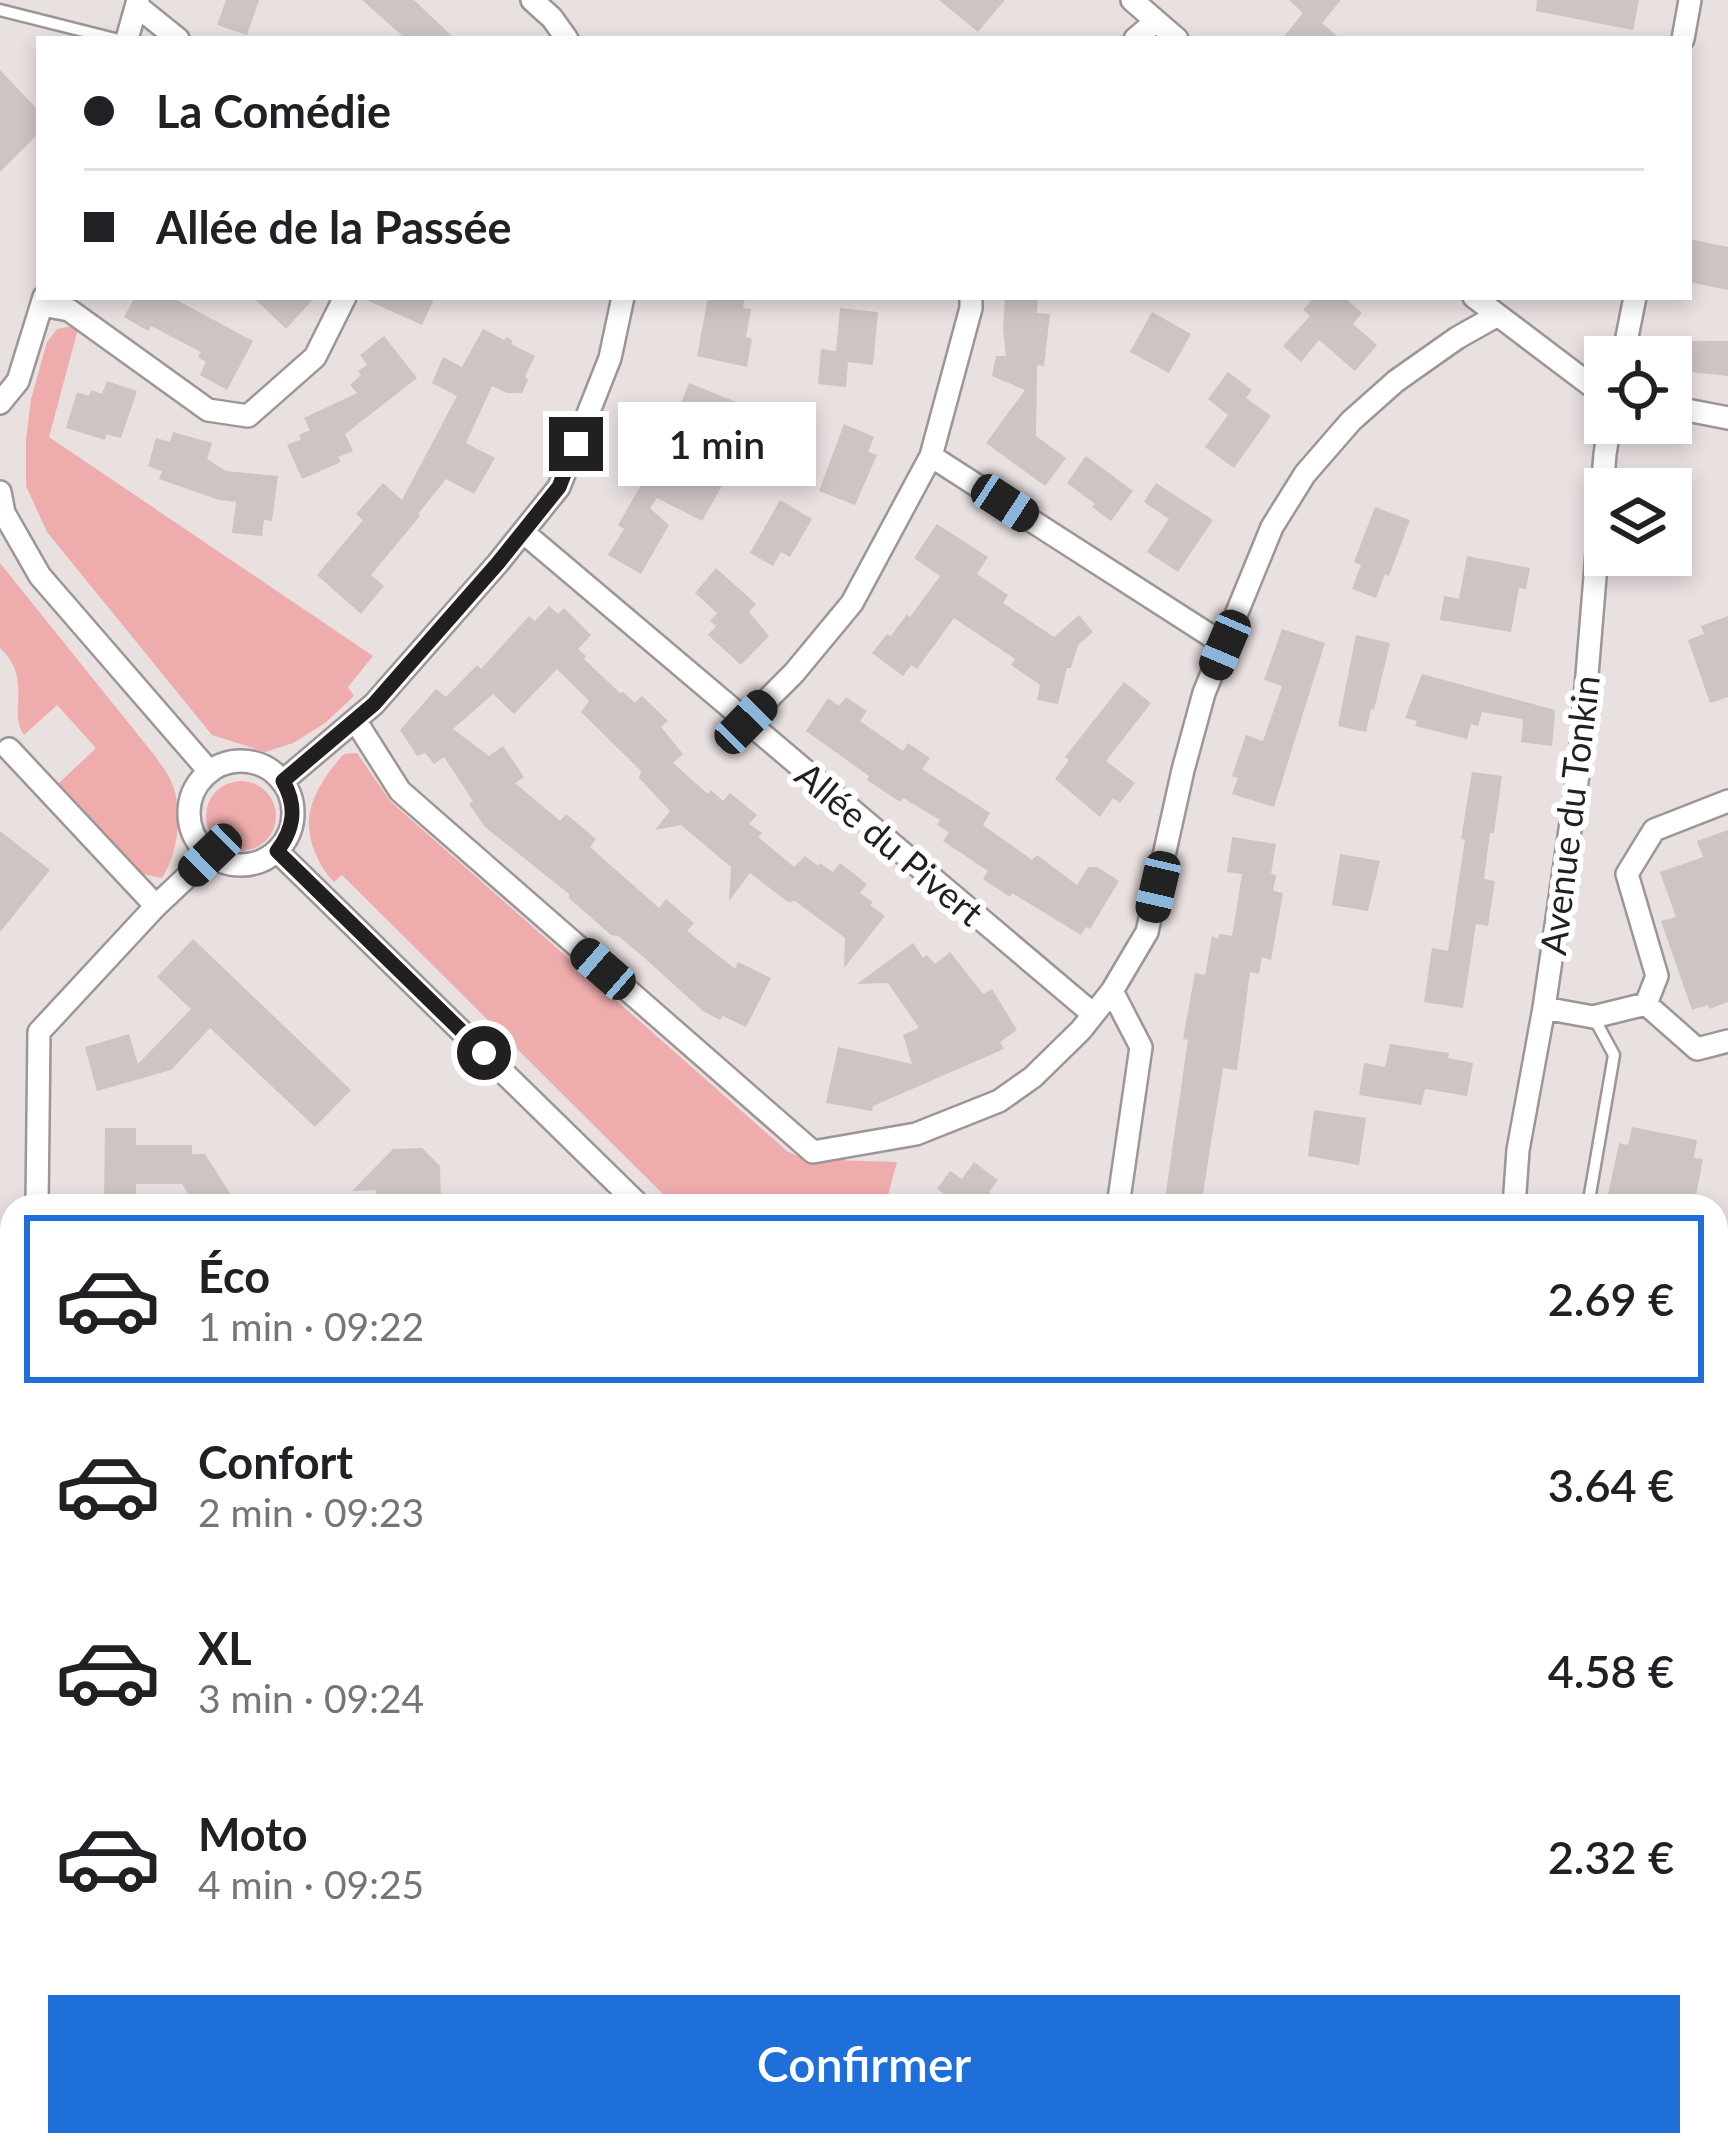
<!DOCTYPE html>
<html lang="fr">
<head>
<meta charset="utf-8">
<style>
  :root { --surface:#fff; --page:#f2f2f2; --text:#202124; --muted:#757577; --line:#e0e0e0; --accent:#1f6fda }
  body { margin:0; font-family:Lato,sans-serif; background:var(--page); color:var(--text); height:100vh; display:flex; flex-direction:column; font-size:45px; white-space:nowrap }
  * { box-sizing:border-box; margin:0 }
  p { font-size:39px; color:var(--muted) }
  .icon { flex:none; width:66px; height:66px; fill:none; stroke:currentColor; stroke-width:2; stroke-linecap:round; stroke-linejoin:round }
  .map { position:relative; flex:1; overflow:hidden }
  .sheet { position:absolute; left:0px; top:1194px; width:1728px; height:963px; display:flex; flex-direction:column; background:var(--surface); border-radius:36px 36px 0 0; box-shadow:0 6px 18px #0003 }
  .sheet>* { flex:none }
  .top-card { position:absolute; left:36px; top:36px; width:1656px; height:264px; border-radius:0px; box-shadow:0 6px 18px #0003; display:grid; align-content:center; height:264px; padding:0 48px; background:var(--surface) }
  .controls { position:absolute; left:1584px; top:336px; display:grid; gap:24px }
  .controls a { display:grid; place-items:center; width:108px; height:108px; border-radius:0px; background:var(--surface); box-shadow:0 6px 18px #0003; font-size:60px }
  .end { position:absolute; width:54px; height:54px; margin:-27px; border:15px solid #221f1f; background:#fff; box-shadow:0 0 0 6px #fff }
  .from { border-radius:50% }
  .bubble { position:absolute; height:84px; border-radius:0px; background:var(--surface); box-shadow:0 6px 18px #0003; font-size:39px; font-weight:600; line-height:84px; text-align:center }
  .car { position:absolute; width:36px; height:72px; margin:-36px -18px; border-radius:15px; box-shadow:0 0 9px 3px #0007; background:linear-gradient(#222 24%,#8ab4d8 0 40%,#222 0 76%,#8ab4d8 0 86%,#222 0) }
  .top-card b { display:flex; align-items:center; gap:42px; height:114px; font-size:45px }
  .top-card b+b { border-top:3px solid var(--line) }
  .top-card i { width:30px; height:30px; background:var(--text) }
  ul { padding:21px 0 0; list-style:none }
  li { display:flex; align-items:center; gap:36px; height:168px; margin:0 24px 18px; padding:0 24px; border:6px solid transparent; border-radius:0px }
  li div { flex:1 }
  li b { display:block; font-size:45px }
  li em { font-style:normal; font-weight:600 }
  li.on { border-color:var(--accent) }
  li>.icon { width:108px; height:108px; stroke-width:1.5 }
  .action { display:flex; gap:24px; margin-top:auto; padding:24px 48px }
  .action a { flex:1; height:138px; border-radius:0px; background:var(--accent); color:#fff; font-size:48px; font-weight:600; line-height:138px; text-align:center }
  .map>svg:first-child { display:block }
</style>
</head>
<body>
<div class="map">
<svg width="1728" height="2155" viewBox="0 0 1728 2155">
  <rect width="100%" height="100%" fill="#e9e0e0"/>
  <path fill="#efacad" d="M73 326 78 329 49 437 373 656 348 687 354 696 325 723 293 743 265 752 212 735 47 532 26 486V440L31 399 47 342 57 329Z
    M0 563 155 756C160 764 168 773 171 781 184 810 178 853 162 878L138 873 58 784 96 748 57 705 24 735C7 711 34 680 0 648Z
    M357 753 390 801 787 1151 804 1159 897 1162 885 1206H675L342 875 334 882C318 866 305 836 310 812 314 791 330 769 344 754Z
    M206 816a35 35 0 1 1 70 0a35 35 0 1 1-70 0Z
    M0 2000 12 2001V2145H723L750 2155H0Z"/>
  <path fill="#cdc4c4" d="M226 0H259L247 35 217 25Z
    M362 0H414L455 39H406Z
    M939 0H1005L978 32Z
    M1289 0H1341L1322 23 1341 39H1282L1303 13Z
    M1537 0H1639L1633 30 1536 11Z
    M0 70 39 111V133L0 172Z
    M1689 239 1728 247V290L1689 282Z
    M135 297H171L253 341 227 390 200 375 206 362 198 357 201 352 151 326 148 331 124 317Z
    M253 297H315L286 329Z
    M360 297H435L422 325Z
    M708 297H745L743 308 751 309 746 337 752 339 747 367 697 356Z
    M1005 297H1038L1037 313 1050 314 1044 366 1037 365 1036 436 1066 458 1045 486 986 443 1025 390 992 376 996 356H1006L1003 329Z
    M1314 297H1344L1362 313 1353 324 1377 345 1355 371 1319 340 1301 362 1283 346 1310 316 1303 310Z
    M840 308 878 312 873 365 848 362 846 387 818 384 821 349 836 351Z
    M1152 312 1191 334 1169 373 1130 352Z
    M483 329 504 340 507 337 513 341 511 344 535 356 525 376 528 380 522 393H507L492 386 466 443 495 458 474 494 446 479 418 514 420 516 371 575 384 586 361 614 317 575 363 520 356 514 383 483 402 500 457 396 432 383 443 357 462 367Z
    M384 336 417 378 345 434 353 451 338 457 341 462 302 479 287 445 301 439 299 435 310 430 304 418 357 393 350 385 361 375 358 371 367 365 360 355Z
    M1671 341H1728V376L1671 370Z
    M1228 372 1252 390 1246 398 1271 416 1234 468 1205 447 1228 415 1208 399Z
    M107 381 137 391 121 438 106 434 105 440 66 428 77 392 89 396 91 390 102 394Z
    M689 383 761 412 746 448 744 447 702 521 657 498 650 508 669 525 641 574 608 555 624 529 618 525 666 441Z
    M844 424 874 437 868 452 877 455 855 505 819 491Z
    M173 432 212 443 207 459 226 471 278 476 272 521 264 520 262 536 232 533 236 502 219 500 159 479 162 471 148 466 156 438 170 442Z
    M1086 456 1133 491 1111 521 1092 507 1095 504 1067 483Z
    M1156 483 1213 520 1178 572 1147 552 1169 519 1144 502Z
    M780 500 812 519 790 557 781 552 773 566 750 553Z
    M1375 507 1410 520 1389 576 1385 574 1376 598 1352 589 1361 565 1354 562Z
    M937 524 988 557 977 574 1008 595 1003 603 1054 637 1079 615 1093 632 1078 645 1071 668H1067L1058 704 1037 700 1040 685 1011 665 1015 659 954 618 917 669 911 665 903 676 872 653 887 634 891 636 907 614 910 617 940 576 914 558Z
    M1467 556 1530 568 1526 589 1519 588 1511 632 1440 620 1444 596 1459 599Z
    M716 568 756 604 749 612 769 636 741 665 708 635 716 626 710 621 717 613 695 593Z
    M549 606 558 614 564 608 591 635 578 649 586 656 584 659 620 693 623 692 635 703 642 696 668 721 661 727 683 754 673 763 708 794 711 790 723 801 730 793 757 815 749 824 762 833 758 837 794 867 805 856 818 866 820 863 833 872 840 863 867 884 860 893 873 902 870 905 885 916 844 968 845 938 795 901 788 902 750 873 729 901 731 867 681 825 655 830 670 811 639 778 641 771 581 712 589 701 557 669 514 714 493 694 453 729 489 756 503 746 524 777 515 783 560 821 566 814 596 839 590 847 659 908 666 899 694 923 687 931 735 969 738 962 771 978 746 1027 723 1016 720 1020 703 1011 640 954 618 936 611 935 569 898V894L485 827 469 804 473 801 444 757 434 764 425 753 417 756 400 730 436 689 446 697 477 665 481 669 529 616 535 621Z
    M1728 616V697L1710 703 1688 640 1704 634 1701 626Z
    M1282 629 1325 643 1274 807 1232 794 1238 778 1232 776 1246 735 1263 741 1282 686 1264 680Z
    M1356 635 1390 643 1374 710 1371 709 1366 732 1338 726Z
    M1422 674 1555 710 1552 746 1521 742 1523 719 1482 712 1478 726 1471 724 1467 739 1415 726 1417 721 1405 718Z
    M1124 682 1151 703 1106 761 1135 783 1120 803 1113 798 1100 817 1055 779 1069 760 1065 757Z
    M846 697 867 711 860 721 903 751 908 743 930 758 922 769 990 813 983 825 1032 860 1037 855 1077 885 1088 867H1097L1119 881 1090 929 1086 927 1081 935 1012 893 1010 897 983 879 988 871 943 841 949 832 937 825 940 820 903 798 900 802 867 780 869 776 806 731 828 698 839 706Z
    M1472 772 1502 776 1494 833H1490L1484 879 1495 881 1488 926 1476 924 1463 1008 1424 1002 1432 948 1448 951 1465 840 1461 839Z
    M1728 830V1002L1709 1009 1708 1005 1692 1010 1661 921 1676 917 1660 872 1703 857 1697 841Z
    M0 831 50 870 0 932Z
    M1232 837 1276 844 1271 874 1276 875 1273 891 1283 893 1271 960 1262 957 1259 974 1250 972 1237 1070 1223 1068 1201 1206H1164L1188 1040 1183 1039 1195 973 1205 975 1212 936 1217 939 1220 934 1232 936 1242 874 1227 872Z
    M1340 854 1380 861 1368 911 1332 905Z
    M193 939 351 1090 315 1127 210 1028 171 1070 97 1091 85 1047 129 1034 138 1064 191 1009 157 977Z
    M913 943 923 958 927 955 935 964 950 952 983 994 992 989 1017 1030 1000 1042 1004 1049 873 1106 872 1111 826 1103 838 1047 912 1064 903 1035 919 1028 888 983 857 984Z
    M1390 1044 1449 1053 1448 1058 1473 1063 1467 1096 1425 1089 1421 1105 1359 1095 1364 1063 1385 1067Z
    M1314 1110 1366 1118 1359 1165 1308 1156Z
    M1632 1127 1697 1140 1694 1158 1703 1159 1694 1206H1616L1617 1197 1608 1195 1619 1143 1628 1145Z
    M105 1128H136V1145H192V1154H205L238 1206H196L182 1184H136V1200H104Z
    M422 1148 440 1166 441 1206H376V1190L352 1191 393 1149Z
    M974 1162 998 1180 989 1192 1006 1206H960L937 1189 950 1171 962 1179Z"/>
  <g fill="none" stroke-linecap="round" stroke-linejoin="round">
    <defs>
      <path id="lane" d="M0 10 115 39
        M1588 1206 1614 1055 1594 1018"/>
      <path id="street" d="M532 0 552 18 567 39
        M1132 0 1177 39
        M137 6 178 39
        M127 39 138 0
        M1135 39 1156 21
        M1683 39 1690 0
        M1474 297 1589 384 1605 392
        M42 305 69 310 208 410 248 416 315 357 345 297
        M1623 357 1635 297
        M0 403 18 381 44 297
        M1671 407 1728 418
        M931 456 1225 645
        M0 492 4 513 40 576 209 771
        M523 532 1093 1014
        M355 720 400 791 813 1152 916 1134 999 1101 1033 1077 1081 1030 1112 991 1147 932 1183 770 1204 693 1272 527 1305 474 1351 421 1396 381 1457 338 1496 316
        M746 721 794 673 852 603 931 456 971 308V297
        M9 749 156 906
        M189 813a52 52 0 1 1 104 0a52 52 0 1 1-104 0Z
        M283 781 374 704 498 563 559 487 610 358 623 297
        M277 851 640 1206
        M1112 991 1141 1047 1118 1206
        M1646 1004 1657 976 1627 874 1654 830 1728 801
        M1544 1008 1593 1017 1646 1004 1697 1049 1728 1041
        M37 1206 39 1032 156 906 210 855
        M1514 1206 1518 1150 1544 1008 1580 761 1605 454 1610 423
        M1716 1436 1728 1439
        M1716 1927 1728 1930
        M1716 2121 1728 2130
        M1381 2155 1386 2145"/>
    </defs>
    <use href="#lane" stroke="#9e9696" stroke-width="15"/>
    <use href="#street" stroke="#9e9696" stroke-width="26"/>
    <use href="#lane" stroke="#fff" stroke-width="10"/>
    <use href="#street" stroke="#fff" stroke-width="21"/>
  </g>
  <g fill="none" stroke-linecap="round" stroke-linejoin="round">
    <path stroke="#221f1f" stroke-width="15" d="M484 1053 277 851C295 828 297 806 283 781L374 704 498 563 559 487 576 444"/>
  </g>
  <g text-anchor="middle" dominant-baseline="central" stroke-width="12" stroke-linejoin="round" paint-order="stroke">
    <g font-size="36" fill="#221f1f" stroke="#fff">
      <text transform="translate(1569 815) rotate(-83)">Avenue du Tonkin</text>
      <text transform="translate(890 843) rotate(40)">Allée du Pivert</text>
    </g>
  </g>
</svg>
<div class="controls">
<a><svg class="icon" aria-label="locate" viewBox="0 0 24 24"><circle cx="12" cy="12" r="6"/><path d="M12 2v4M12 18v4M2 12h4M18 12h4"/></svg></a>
<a><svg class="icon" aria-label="layers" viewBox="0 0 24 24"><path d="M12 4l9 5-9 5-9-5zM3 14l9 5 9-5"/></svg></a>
</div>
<i class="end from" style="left:484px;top:1053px"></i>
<i class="end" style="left:576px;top:444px"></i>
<div class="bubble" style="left:618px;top:402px;width:198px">1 min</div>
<i class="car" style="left:1005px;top:503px;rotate:123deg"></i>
<i class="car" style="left:1225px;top:645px;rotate:203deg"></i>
<i class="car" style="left:746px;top:722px;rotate:44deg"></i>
<i class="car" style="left:210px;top:855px;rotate:226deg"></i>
<i class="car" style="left:1158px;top:887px;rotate:193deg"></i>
<i class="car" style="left:603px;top:969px;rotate:311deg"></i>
<div class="top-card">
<b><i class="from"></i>La Comédie</b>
<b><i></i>Allée de la Passée</b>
</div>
<section class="sheet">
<ul>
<li class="on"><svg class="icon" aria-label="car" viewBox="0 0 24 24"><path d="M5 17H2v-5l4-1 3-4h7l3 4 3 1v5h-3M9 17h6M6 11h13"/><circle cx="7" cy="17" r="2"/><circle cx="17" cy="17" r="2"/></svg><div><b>Éco</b><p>1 min · 09:22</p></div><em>2.69 €</em></li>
<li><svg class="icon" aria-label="car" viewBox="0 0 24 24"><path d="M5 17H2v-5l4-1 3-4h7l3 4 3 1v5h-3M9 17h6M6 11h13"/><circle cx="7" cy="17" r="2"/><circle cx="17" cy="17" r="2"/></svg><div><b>Confort</b><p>2 min · 09:23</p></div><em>3.64 €</em></li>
<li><svg class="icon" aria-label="car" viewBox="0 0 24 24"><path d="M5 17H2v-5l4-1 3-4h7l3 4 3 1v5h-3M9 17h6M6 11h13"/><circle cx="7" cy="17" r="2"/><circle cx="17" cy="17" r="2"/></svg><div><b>XL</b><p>3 min · 09:24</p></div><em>4.58 €</em></li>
<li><svg class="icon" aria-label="car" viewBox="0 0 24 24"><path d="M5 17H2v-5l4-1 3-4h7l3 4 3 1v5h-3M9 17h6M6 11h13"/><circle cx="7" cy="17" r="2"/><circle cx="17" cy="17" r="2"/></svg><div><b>Moto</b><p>4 min · 09:25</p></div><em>2.32 €</em></li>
</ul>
<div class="action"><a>Confirmer</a></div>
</section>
</div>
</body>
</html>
